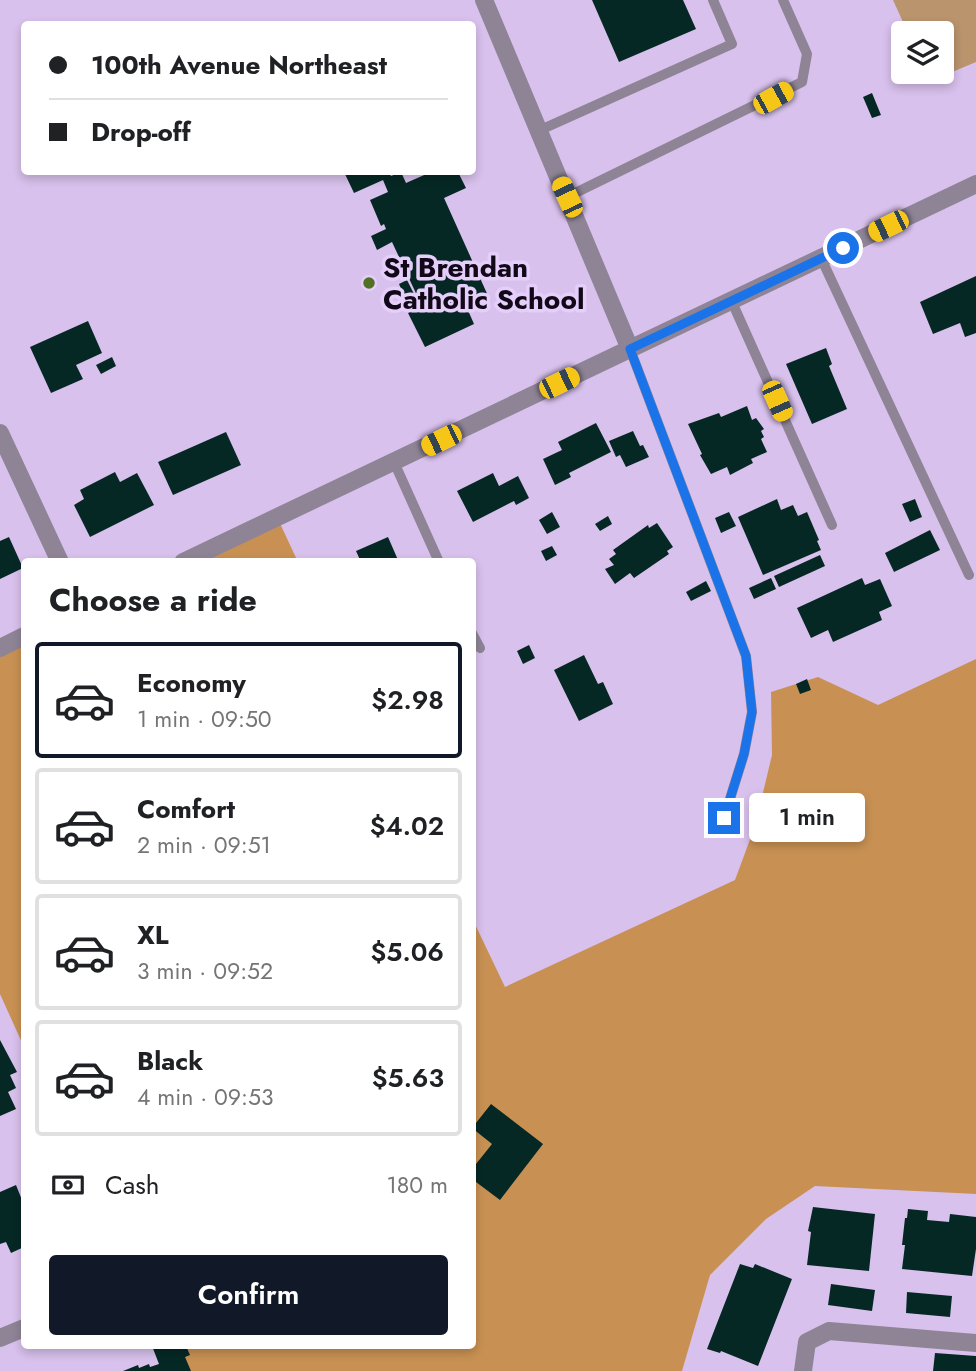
<!DOCTYPE html>
<html lang="en">
<head>
<meta charset="utf-8">
<style>
  :root { --surface:#fff; --page:#f6f6f6; --text:#202124; --muted:#757577; --line:#e0e0e0; --accent:#111827 }
  body { margin:0; font-family:Jost,sans-serif; background:var(--page); color:var(--text); height:100vh; display:flex; flex-direction:column; font-size:26px; white-space:nowrap }
  * { box-sizing:border-box; margin:0 }
  p { font-size:23px; color:var(--muted) }
  .icon { flex:none; width:38px; height:38px; fill:none; stroke:currentColor; stroke-width:2; stroke-linecap:round; stroke-linejoin:round }
  .map { position:relative; flex:1; overflow:hidden }
  .drawer { position:absolute; left:21px; top:558px; width:455px; height:791px; display:flex; flex-direction:column; background:var(--surface); border-radius:7px; box-shadow:0 4px 10px #0003 }
  .drawer>* { flex:none }
  .banner { position:absolute; left:21px; top:21px; width:455px; height:154px; border-radius:7px; box-shadow:0 4px 10px #0003; display:grid; align-content:center; height:154px; padding:0 28px; background:var(--surface) }
  .controls { position:absolute; left:891px; top:21px; display:grid; gap:14px }
  .controls a { display:grid; place-items:center; width:63px; height:63px; border-radius:7px; background:var(--surface); box-shadow:0 4px 10px #0003; font-size:35px }
  .end { position:absolute; width:32px; height:32px; margin:-16px; border:9px solid #1a73e8; background:#fff; box-shadow:0 0 0 4px #fff }
  .from { border-radius:50% }
  .bubble { position:absolute; height:49px; border-radius:7px; background:var(--surface); box-shadow:0 4px 10px #0003; font-size:23px; font-weight:600; line-height:49px; text-align:center }
  .car { position:absolute; width:21px; height:42px; margin:-21px -10px; border-radius:9px; box-shadow:0 0 5px 2px #0007; background:linear-gradient(#f5c518 24%,#345 0 40%,#f5c518 0 76%,#345 0 86%,#f5c518 0) }
  .banner b { display:flex; align-items:center; gap:24px; height:66px; font-size:26px }
  .banner b+b { border-top:2px solid var(--line) }
  .banner i { width:18px; height:18px; background:var(--text) }
  ul { padding:0; list-style:none }
  li { display:flex; align-items:center; gap:21px; height:116px; margin:0 14px 10px; padding:0 14px; border:4px solid var(--line); border-radius:7px }
  li div { flex:1 }
  li b { display:block; font-size:26px }
  li em { font-style:normal; font-weight:600 }
  li.selected { border-color:var(--accent) }
  li>.icon { width:63px; height:63px; stroke-width:1.5 }
  h2 { padding:0 28px; font-size:32px; line-height:84px }
  .pay { display:flex; align-items:center; gap:18px; height:77px; padding:0 28px; font-size:26px }
  .pay p { margin-inline-start:auto }
  .action { display:flex; gap:14px; margin-top:auto; padding:14px 28px }
  .action a { flex:1; height:80px; border-radius:7px; background:var(--accent); color:#fff; font-size:28px; font-weight:600; line-height:80px; text-align:center }
  .map>svg:first-child { display:block }
</style>
</head>
<body>
<div class="map">
<svg width="976" height="1371" viewBox="0 0 976 1371">
  <rect width="100%" height="100%" fill="#d8c1ec"/>
  <path fill="#b9946d" d="M893 0H976V62L931 81 926 72H942V33H908Z"/>
  <path fill="#c89153" d="M277 517 298 562H183Z
    M24 636V1047L0 994V648Z
    M976 659V1194L815 1186 766 1219 710 1275 682 1371H176L164 1346H472L473 920 505 987 735 880 755 826 772 755 771 692 818 677 878 705Z"/>
  <path fill="#062825" d="M592 0H683L696 29 619 62Z
    M872 93 881 115 872 118 863 97Z
    M344 172H389L391 176 401 172 406 183 431 172H458L466 188 444 198 489 298 467 308 474 324 425 347 408 313 421 304 392 242 377 250 371 236 386 229 384 224 381 226 370 200 388 192 383 180 354 193Z
    M976 276V333L965 337 960 323 933 334 920 302Z
    M407 280 418 302 409 307 399 284Z
    M88 321 102 353 76 365 83 379 51 393 30 347Z
    M826 348 832 364 829 366 847 409 812 424 786 364Z
    M112 357 116 366 101 374 96 365Z
    M747 406 752 420 756 418 764 429 761 431 764 437 761 439 767 452 751 459 753 463 730 475 727 467 711 474 700 455 702 454 688 424 719 413 721 417Z
    M596 423 611 452 569 473 571 477 555 485 543 459 562 450 558 442Z
    M633 431 640 446 643 445 649 457 626 467 620 455 616 457 609 441Z
    M226 432 241 465 173 495 158 462Z
    M115 472 120 482 137 473 154 505 90 537 74 505 84 499 80 490Z
    M493 473 499 486 518 476 529 498 516 505 514 501 473 522 457 491Z
    M777 499 781 510 793 505 798 516 807 512 819 540 817 541 821 550 763 575 738 517Z
    M915 499 922 517 910 522 902 504Z
    M552 512 560 527 547 534 539 520Z
    M729 512 736 526 721 533 715 518Z
    M608 516 612 524 600 531 595 524Z
    M657 523 673 547 667 551 669 554 634 578 630 573 615 584 605 569 614 565 609 559 616 554 613 550 648 525 649 528Z
    M930 530 940 550 894 572 885 553Z
    M9 537 23 568 0 579V541Z
    M388 537 398 560 401 559 403 562H361L356 551Z
    M552 546 557 555 546 561 541 551Z
    M820 555 825 566 779 587 774 576Z
    M771 578 776 589 754 599 749 588Z
    M862 578 865 585 880 579 892 606 879 612 882 620 833 642 828 630 811 638 797 608Z
    M706 581 711 591 691 601 686 592Z
    M529 645 535 658 523 664 517 651Z
    M584 655 598 684 603 682 613 704 579 721 554 670Z
    M807 679 811 690 800 694 796 684Z
    M0 1040 17 1072 10 1075 16 1088 8 1092 16 1109 0 1116Z
    M491 1104 543 1144 500 1200 472 1179V1169L492 1144 472 1128Z
    M16 1185 24 1205V1247L11 1253 6 1242 0 1244V1192Z
    M813 1207 875 1214 869 1271 807 1265 811 1232 808 1231Z
    M908 1209 928 1211 927 1220 949 1222 950 1214 976 1217V1249L972 1276 902 1269 905 1245H902L905 1218H907Z
    M740 1264 753 1268 755 1264 792 1279 758 1366 721 1351 720 1353 707 1349Z
    M831 1284 875 1290 872 1311 828 1305Z
    M907 1292 952 1296 950 1317 906 1313Z
    M152 1346H186L190 1355 185 1357 191 1371H123L138 1365 139 1368 149 1364 150 1367 159 1364Z
    M935 1353 976 1356V1371H933Z"/>
  <g fill="none" stroke-linecap="round" stroke-linejoin="round">
    <path stroke="#8e8496" stroke-width="10" d="M538 131 732 44 713 0
      M567 197 802 82 807 54 783 0
      M821 258 969 575
      M732 302 832 525
      M630 349 746 656 752 712 744 754 724 818
      M394 462 439 562
      M472 633 480 648"/>
    <path stroke="#8e8496" stroke-width="18" d="M484 0 630 349
      M0 433 60 562
      M0 1338 24 1328
      M803 1371 807 1342 829 1331 976 1343"/>
    <path stroke="#8e8496" stroke-width="18" d="M183 562 976 184
      M0 648 24 636"/>
  </g>
  <g fill="none" stroke-linecap="round" stroke-linejoin="round">
    <path stroke="#1a73e8" stroke-width="9" d="M724 818 744 754 752 712 746 656 630 349 843 248"/>
  </g>
  <circle fill="#516f25" stroke="#e5cefa" stroke-width="2.5" cx="369" cy="283" r="7"/>
  <g text-anchor="middle" dominant-baseline="central" stroke-width="7" stroke-linejoin="round" paint-order="stroke">
    <g font-size="28" font-weight="bold" fill="#110917" stroke="#e5cefa" text-anchor="start">
      <text x="383" y="267">St Brendan<tspan x="383" dy="32">Catholic School</tspan></text>
    </g>
  </g>
</svg>
<div class="controls">
<a><svg class="icon" aria-label="layers" viewBox="0 0 24 24"><path d="M12 4l9 5-9 5-9-5zM3 14l9 5 9-5"/></svg></a>
</div>
<i class="end from" style="left:843px;top:248px"></i>
<i class="end" style="left:724px;top:818px"></i>
<div class="bubble" style="left:749px;top:793px;width:116px">1 min</div>
<i class="car" style="left:773px;top:98px;rotate:61deg"></i>
<i class="car" style="left:567px;top:197px;rotate:335deg"></i>
<i class="car" style="left:888px;top:226px;rotate:244deg"></i>
<i class="car" style="left:559px;top:383px;rotate:64deg"></i>
<i class="car" style="left:777px;top:401px;rotate:156deg"></i>
<i class="car" style="left:441px;top:440px;rotate:244deg"></i>
<div class="banner">
<b><i class="from"></i>100th Avenue Northeast</b>
<b><i></i>Drop-off</b>
</div>
<section class="drawer">
<h2>Choose a ride</h2>
<ul>
<li class="selected"><svg class="icon" aria-label="car" viewBox="0 0 24 24"><path d="M5 17H2v-5l4-1 3-4h7l3 4 3 1v5h-3M9 17h6M6 11h13"/><circle cx="7" cy="17" r="2"/><circle cx="17" cy="17" r="2"/></svg><div><b>Economy</b><p>1 min · 09:50</p></div><em>$2.98</em></li>
<li><svg class="icon" aria-label="car" viewBox="0 0 24 24"><path d="M5 17H2v-5l4-1 3-4h7l3 4 3 1v5h-3M9 17h6M6 11h13"/><circle cx="7" cy="17" r="2"/><circle cx="17" cy="17" r="2"/></svg><div><b>Comfort</b><p>2 min · 09:51</p></div><em>$4.02</em></li>
<li><svg class="icon" aria-label="car" viewBox="0 0 24 24"><path d="M5 17H2v-5l4-1 3-4h7l3 4 3 1v5h-3M9 17h6M6 11h13"/><circle cx="7" cy="17" r="2"/><circle cx="17" cy="17" r="2"/></svg><div><b>XL</b><p>3 min · 09:52</p></div><em>$5.06</em></li>
<li><svg class="icon" aria-label="car" viewBox="0 0 24 24"><path d="M5 17H2v-5l4-1 3-4h7l3 4 3 1v5h-3M9 17h6M6 11h13"/><circle cx="7" cy="17" r="2"/><circle cx="17" cy="17" r="2"/></svg><div><b>Black</b><p>4 min · 09:53</p></div><em>$5.63</em></li>
</ul>
<div class="pay"><svg class="icon" aria-label="cash" viewBox="0 0 24 24"><path d="M3 7h18v10H3z"/><circle cx="12" cy="12" r="2"/></svg>Cash<p>180 m</p></div>
<div class="action"><a>Confirm</a></div>
</section>
</div>
</body>
</html>
